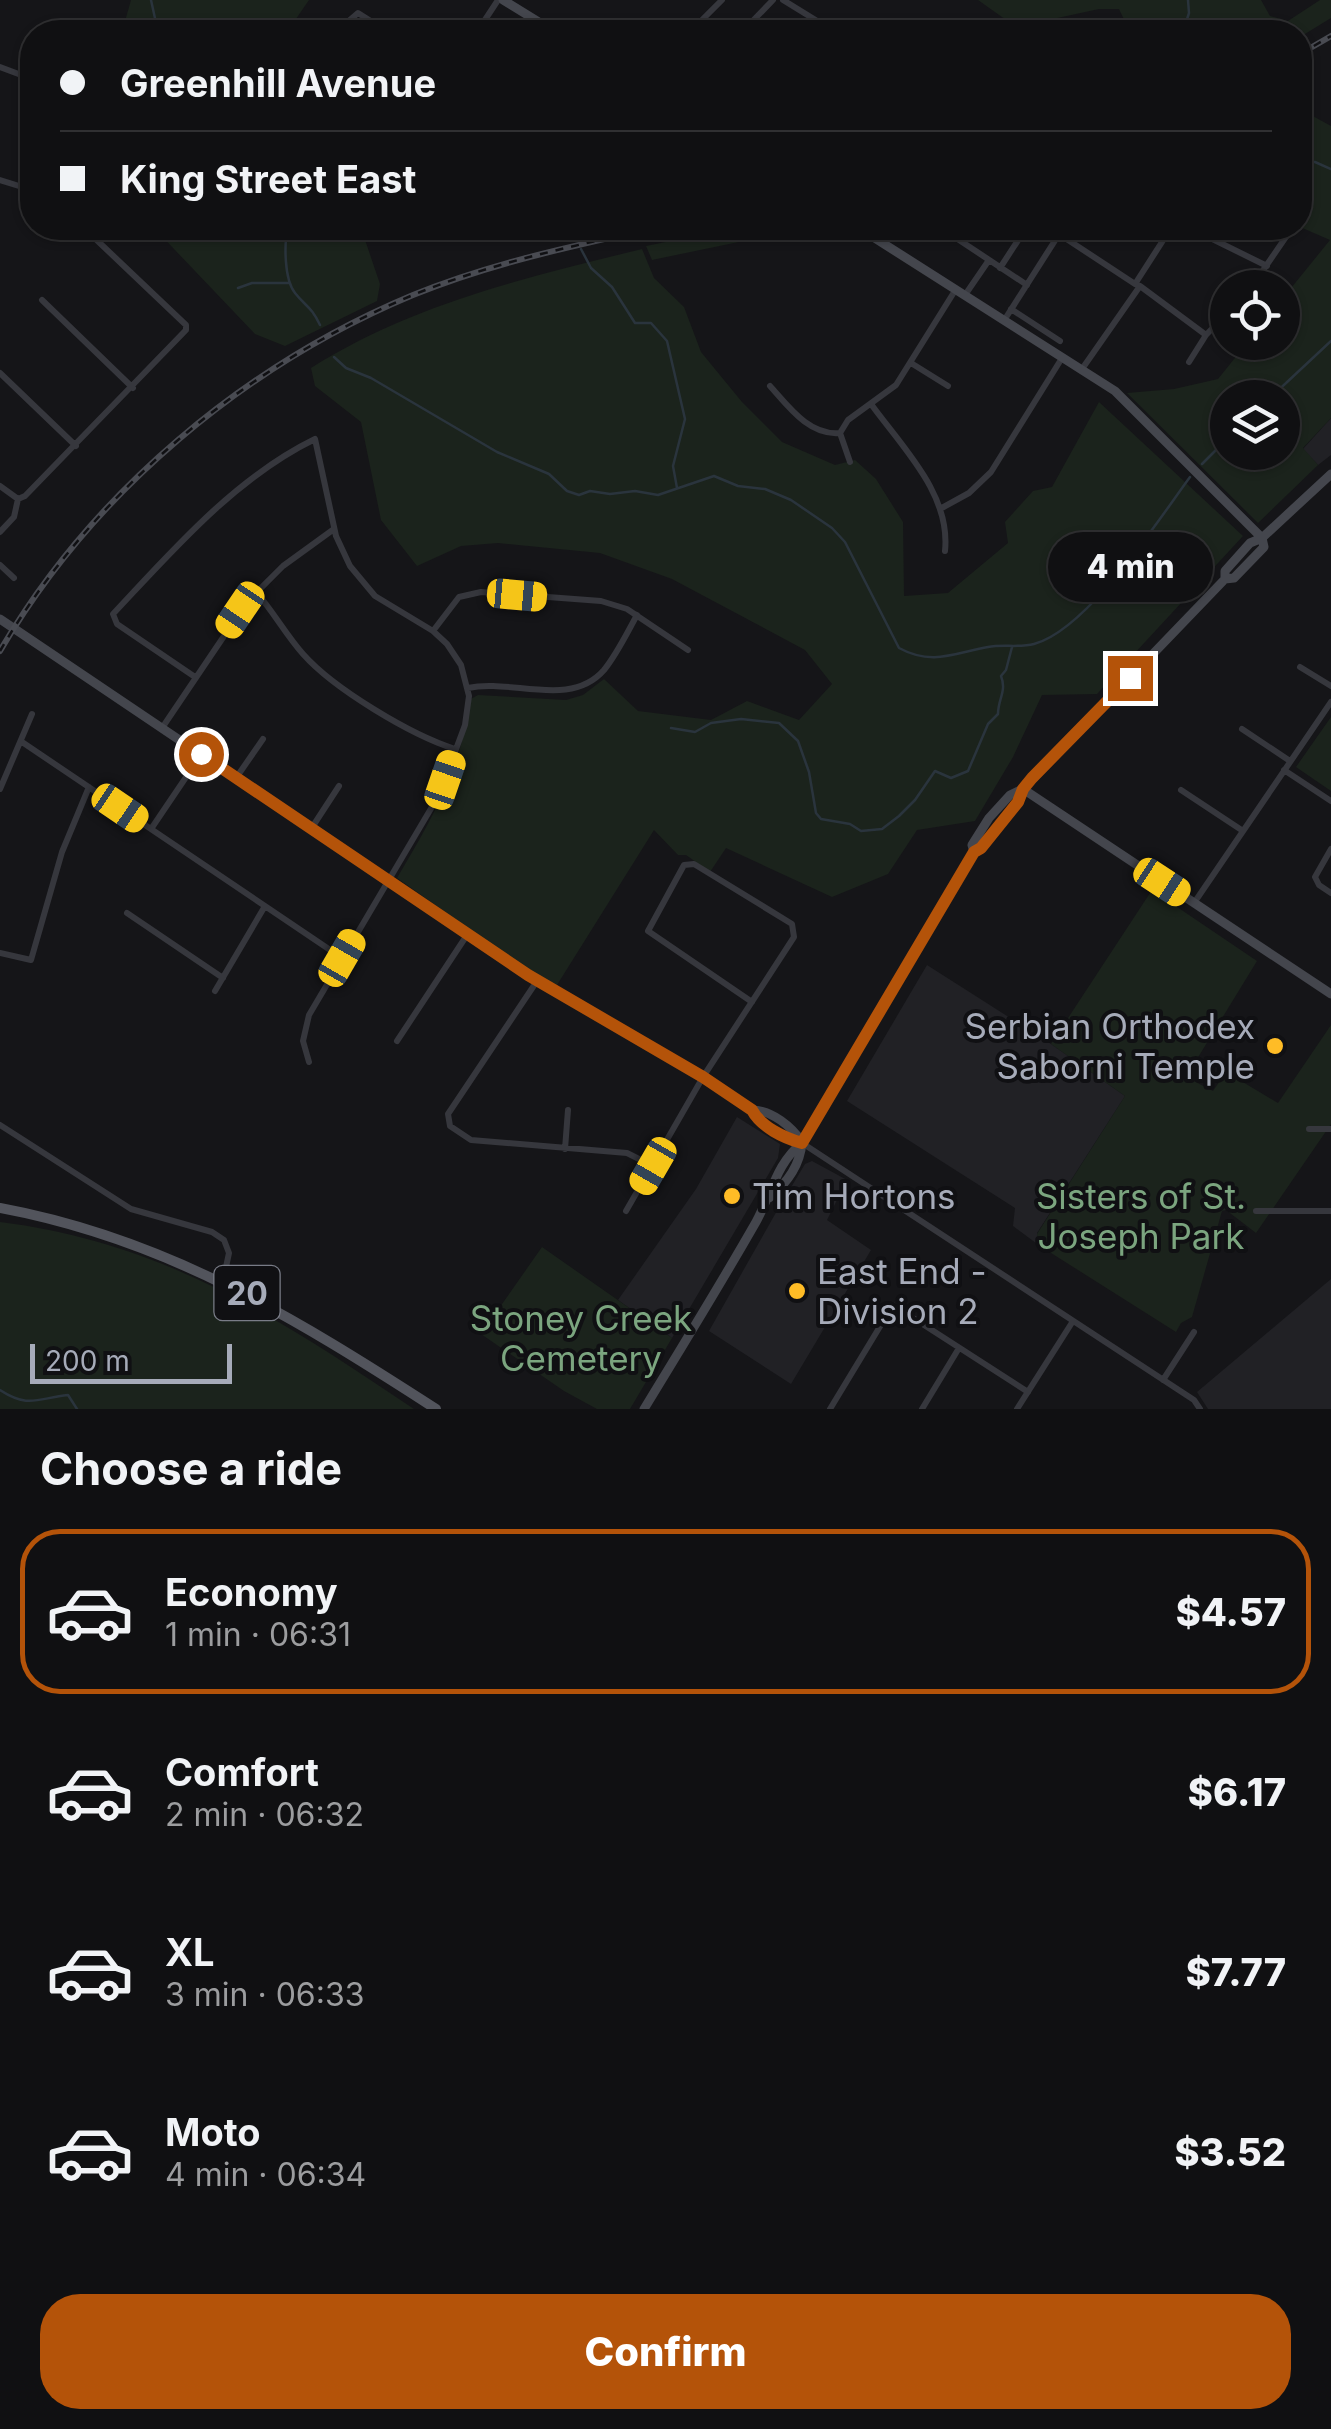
<!DOCTYPE html>
<html lang="en">
<head>
<meta charset="utf-8">
<style>
  :root { --surface:#101012; --page:#1e1e20; --text:#f1f3f6; --muted:#9c9d9f; --line:#303032; --accent:#b45309 }
  body { margin:0; font-family:Inter,sans-serif; background:var(--page); color:var(--text); height:100vh; display:flex; flex-direction:column; font-size:38px; white-space:nowrap }
  * { box-sizing:border-box; margin:0 }
  p { font-size:32px; color:var(--muted) }
  .icon { flex:none; width:55px; height:55px; fill:none; stroke:currentColor; stroke-width:2; stroke-linecap:round; stroke-linejoin:round }
  .map { position:relative; height:1409px; overflow:hidden }
  .panel { display:flex; flex-direction:column; background:var(--surface); flex:1 }
  .panel>* { flex:none }
  .top-card { position:absolute; left:20px; top:20px; width:1292px; height:220px; border-radius:40px; box-shadow:0 2px 8px #0004,0 0 0 2px var(--line); display:grid; align-content:center; height:220px; padding:0 40px; background:var(--surface) }
  .buttons { position:absolute; left:1210px; top:270px; display:grid; gap:20px }
  .buttons a { display:grid; place-items:center; width:90px; height:90px; border-radius:50%; background:var(--surface); box-shadow:0 2px 8px #0004,0 0 0 2px var(--line); font-size:50px }
  .scale { position:absolute; left:30px; bottom:25px; width:202px; box-sizing:border-box; padding-left:10px; border:5px solid #a6abb9; border-top:0; font-size:28px; line-height:35px; white-space:nowrap; color:#a6abb9; -webkit-text-stroke:8px #101013; paint-order:stroke }
  .end { position:absolute; width:45px; height:45px; margin:-22px; border:12px solid #b45309; background:#fff; box-shadow:0 0 0 5px #fff }
  .from { border-radius:50% }
  .bubble { position:absolute; height:70px; border-radius:35px; background:var(--surface); box-shadow:0 2px 8px #0004,0 0 0 2px var(--line); font-size:32px; font-weight:800; line-height:70px; text-align:center }
  .car { position:absolute; width:30px; height:60px; margin:-30px -15px; border-radius:12px; box-shadow:0 0 8px 2px #0007; background:linear-gradient(#f5c518 24%,#345 0 40%,#f5c518 0 76%,#345 0 86%,#f5c518 0) }
  .top-card b { display:flex; align-items:center; gap:35px; height:95px; font-size:38px }
  .top-card b+b { border-top:2px solid var(--line) }
  .top-card i { width:25px; height:25px; background:var(--text) }
  ul { padding:0; list-style:none }
  li { display:flex; align-items:center; gap:30px; height:165px; margin:0 20px 15px; padding:0 20px; border:5px solid transparent; border-radius:40px }
  li div { flex:1 }
  li b { display:block; font-size:38px }
  li em { font-style:normal; font-weight:800 }
  li.selected { border-color:var(--accent) }
  li>.icon { width:90px; height:90px; stroke-width:1.5 }
  h2 { padding:0 40px; font-size:45px; line-height:120px }
  .action { display:flex; gap:20px; margin-top:auto; padding:20px 40px }
  .action a { flex:1; height:115px; border-radius:40px; background:var(--accent); color:#fff; font-size:40px; font-weight:800; line-height:115px; text-align:center }
  .map>svg:first-child { display:block }
</style>
</head>
<body>
<div class="map">
<svg width="1331" height="1409" viewBox="0 0 1331 1409">
  <rect width="100%" height="100%" fill="#151518"/>
  <path fill="#212125" d="M1331 418V455L1318 465 1303 449Z
    M927 965 1051 1044 1125 1096 1037 1233 1040 1246 1013 1226 1015 1208 847 1101Z
    M737 1117 780 1144 778 1158 672 1338 618 1300 696 1189Z
    M812 1161 847 1180 827 1220 871 1250 791 1384 709 1331 778 1209 805 1164Z
    M1331 1279V1409H1208L1197 1392Z"/>
  <path fill="#1b231c" fill-rule="evenodd" d="M131 0H309L287 32H122Z
    M978 0H1261L1270 16 1288 21 1320 0H1331V18L1300 37V32H1130L1119 9H1099L1016 27Z
    M1300 109 1331 126V418L1303 448 1318 465 1258 523 1127 393 1174 389 1218 379 1247 343 1282 342 1283 298 1330 240 1300 227ZM1228 398H1282V452H1228Z
    M154 228H361L380 284 377 301 285 346 255 334Z
    M734 228H765L767 236 652 260 646 246Z
    M642 249 654 278 684 307 701 352 742 402 782 442 835 465 855 460 876 479 903 522 904 596 948 593 1008 543 1005 522 1033 491 1052 487 1099 402 1243 536 1097 694 1042 695 1013 757 975 821 917 830 888 874 832 897 726 848 710 872 686 855H678L654 830 557 985 532 973 397 878C429 824 464 765 469 700L478 695 566 700 583 695 604 679 638 711 711 720 747 701 799 720 832 684 805 650 672 579 600 553 498 543 461 546 417 566 381 520 361 422 315 386 311 368C412 304 528 277 642 249Z
    M1331 717V791L1296 767Z
    M1152 890 1257 961 1186 1077 1213 1091 1226 1072 1278 1103 1331 1025V1124L1256 1233 1226 1210 1222 1211 1192 1317 1181 1323 1176 1332 1040 1246 1037 1234 1125 1096 1051 1044Z
    M0 1222C167 1243 279 1319 414 1409H0Z
    M542 1247 672 1338 630 1409H597L564 1391 481 1334Z"/>
  <g fill="none" stroke-linecap="round" stroke-linejoin="round">
    <path stroke="#2a343d" stroke-width="2.5" d="M151 0 158 32
      M1183 32 1189 13 1188 0
      M1300 161 1315 162 1331 169
      M288 228C284 243 284 279 295 293 306 307 311 306 320 325
      M572 228 580 244
      M581 249 591 268 612 287 635 323H651L667 341 685 419 673 466 677 488
      M238 288 252 283H289
      M334 357 346 368 371 378 497 452 549 474 567 491 579 495 590 491 610 494 635 491 658 495 714 476 738 486 765 489 791 500 832 528 845 542 899 648C932 666 955 653 988 647 1003 644 1019 648 1034 644 1087 630 1157 522 1190 477
      M1270 398 1331 341
      M1202 464 1228 438
      M671 728 695 732 711 723 741 719 779 723 798 741 809 772 816 813 821 819 850 824 861 831 882 829 899 816 915 800 935 771 951 778 968 771 988 724 998 714C998 699 1007 691 1001 676L1006 670 1012 647
      M0 1390C29 1409 38 1398 68 1395L77 1409"/>
    <path stroke="#36373d" stroke-width="6" d="M783 0 835 32
      M336 32 358 13 388 32
      M477 32 498 0
      M690 32 722 0
      M742 32 773 0
      M1069 32H1077
      M0 67 32 79
      M0 180 32 190
      M941 228 1027 285
      M1190 228 1267 266
      M1059 234 1135 284 1171 228
      M1000 268 1026 228
      M1251 288 1292 228
      M965 295 989 260
      M42 300 133 388
      M1011 309 1060 341
      M1005 319 1063 228
      M1189 362 1206 335 1228 312
      M911 363 948 386
      M1082 369 1140 286 1206 335
      M0 373 76 446
      M770 386C788 406 809 436 840 433
      M871 404C902 447 951 494 945 551
      M840 433 848 420 896 385 956 289
      M840 433 850 462
      M0 486 18 499
      M18 499 25 496 186 330V325L84 228
      M940 509 969 493 991 472 1062 358
      M0 532 14 517 18 499
      M0 565 14 578
      M256 592C273 611 286 635 303 654 334 689 411 735 455 749
      M433 631 459 597 481 592 601 601 627 609 688 650
      M1300 667 1331 686
      M195 677 117 624 113 614C173 550 235 478 315 439L336 536 350 566 375 596 433 631 447 644 461 665 469 696 465 725 439 795 309 1015 303 1041 309 1062
      M468 688C511 678 570 709 604 670 617 654 627 633 637 615
      M162 728 247 602 283 566 334 529
      M1242 729 1290 761
      M22 742 342 958
      M1284 770 1331 801
      M236 778 263 739
      M0 789 32 714
      M1181 790 1243 831
      M151 829 201 755
      M311 829 339 786
      M1331 849 1315 877 1319 885 1331 893
      M1194 903 1331 702
      M127 913 223 978
      M0 953 31 960 62 852 89 787
      M537 981 448 1114 450 1126 471 1140 627 1153 653 1166
      M215 991 265 906
      M397 1041 467 935
      M0 1125 131 1209 212 1232 224 1240 229 1253 223 1281
      M1309 1129H1331
      M802 1143 1194 1400 1200 1409
      M565 1149 568 1110
      M626 1211 703 1077 794 937 792 924 694 864 684 865 648 931 752 1002
      M1256 1211H1331
      M1163 1380 1194 1332
      M830 1409 893 1305 1028 1392
      M922 1409 959 1348
      M1017 1409 1073 1321"/>
    <path stroke="#44464d" stroke-width="9" d="M503 0 555 32
      M859 228 1115 391 1262 538
      M1225 579 1234 578 1264 547 1262 538
      M0 619 528 975 703 1077 752 1110C761 1127 784 1138 802 1143
      M1023 789 1331 994
      M974 852 981 848 1019 802 1023 789
      M752 1110C772 1110 792 1127 802 1142
      M769 1198C786 1184 800 1165 802 1143
      M644 1409C682 1347 720 1285 756 1222 771 1195 777 1162 802 1143L974 852 972 845 989 818 1010 795 1023 789 1225 579V571L1250 543 1262 538 1331 474"/>
    <path stroke="#52545c" stroke-width="10" d="M0 1208C167 1239 295 1318 436 1409"/>
    <defs>
      <path id="rail" d="M1300 54 1331 36
        M0 651C92 493 245 365 413 295 491 263 573 246 654 228"/>
    </defs>
    <use href="#rail" stroke="#494b52" stroke-width="6"/>
    <use href="#rail" stroke="#101013" stroke-width="2.5" stroke-dasharray="8" stroke-linecap="butt"/>
  </g>
  <g fill="none" stroke-linecap="round" stroke-linejoin="round">
    <path stroke="#b45309" stroke-width="12" d="M201 754 528 975 703 1077 752 1110C761 1127 784 1138 802 1143L974 852 981 848 1018 802 1023 789 1032 778 1130 678"/>
  </g>
  <g fill="#ffbc26" stroke="#101013" stroke-width="4">
    <circle cx="1275" cy="1046" r="10"/>
    <circle cx="732" cy="1196" r="10"/>
    <circle cx="797" cy="1291" r="10"/>
  </g>
  <g text-anchor="middle" dominant-baseline="central" stroke-width="8" stroke-linejoin="round" paint-order="stroke">
    <rect fill="#101013" stroke="#797c87" stroke-width="2.5" x="214.5" y="1266" width="65" height="54" rx="8"/>
    <g font-size="32" font-weight="bold" fill="#a6abb9">
      <text x="247" y="1293">20</text>
    </g>
    <g font-size="35" fill="#a6abb9" stroke="#101013" text-anchor="start">
      <text x="1255" y="1026" text-anchor="end">Serbian Orthodex<tspan x="1255" dy="40">Saborni Temple</tspan></text>
      <text x="752" y="1196">Tim Hortons</text>
      <text x="817" y="1271">East End -<tspan x="817" dy="40">Division 2</tspan></text>
    </g>
    <g font-size="35" fill="#7ba57f" stroke="#101013">
      <text x="1141" y="1196">Sisters of St.<tspan x="1141" dy="40">Joseph Park</tspan></text>
      <text x="581" y="1318">Stoney Creek<tspan x="581" dy="40">Cemetery</tspan></text>
    </g>
  </g>
</svg>
<div class="buttons">
<a><svg class="icon" aria-label="locate" viewBox="0 0 24 24"><circle cx="12" cy="12" r="6"/><path d="M12 2v4M12 18v4M2 12h4M18 12h4"/></svg></a>
<a><svg class="icon" aria-label="layers" viewBox="0 0 24 24"><path d="M12 4l9 5-9 5-9-5zM3 14l9 5 9-5"/></svg></a>
</div>
<div class="scale">200 m</div>
<i class="end from" style="left:201px;top:754px"></i>
<i class="end" style="left:1130px;top:678px"></i>
<div class="bubble" style="left:1048px;top:532px;width:165px">4 min</div>
<i class="car" style="left:517px;top:595px;rotate:95deg"></i>
<i class="car" style="left:240px;top:610px;rotate:214deg"></i>
<i class="car" style="left:445px;top:780px;rotate:19deg"></i>
<i class="car" style="left:120px;top:808px;rotate:124deg"></i>
<i class="car" style="left:1162px;top:882px;rotate:123deg"></i>
<i class="car" style="left:342px;top:958px;rotate:30deg"></i>
<i class="car" style="left:653px;top:1166px;rotate:210deg"></i>
<div class="top-card">
<b><i class="from"></i>Greenhill Avenue</b>
<b><i></i>King Street East</b>
</div>
</div>
<section class="panel">
<h2>Choose a ride</h2>
<ul>
<li class="selected"><svg class="icon" aria-label="car" viewBox="0 0 24 24"><path d="M5 17H2v-5l4-1 3-4h7l3 4 3 1v5h-3M9 17h6M6 11h13"/><circle cx="7" cy="17" r="2"/><circle cx="17" cy="17" r="2"/></svg><div><b>Economy</b><p>1 min · 06:31</p></div><em>$4.57</em></li>
<li><svg class="icon" aria-label="car" viewBox="0 0 24 24"><path d="M5 17H2v-5l4-1 3-4h7l3 4 3 1v5h-3M9 17h6M6 11h13"/><circle cx="7" cy="17" r="2"/><circle cx="17" cy="17" r="2"/></svg><div><b>Comfort</b><p>2 min · 06:32</p></div><em>$6.17</em></li>
<li><svg class="icon" aria-label="car" viewBox="0 0 24 24"><path d="M5 17H2v-5l4-1 3-4h7l3 4 3 1v5h-3M9 17h6M6 11h13"/><circle cx="7" cy="17" r="2"/><circle cx="17" cy="17" r="2"/></svg><div><b>XL</b><p>3 min · 06:33</p></div><em>$7.77</em></li>
<li><svg class="icon" aria-label="car" viewBox="0 0 24 24"><path d="M5 17H2v-5l4-1 3-4h7l3 4 3 1v5h-3M9 17h6M6 11h13"/><circle cx="7" cy="17" r="2"/><circle cx="17" cy="17" r="2"/></svg><div><b>Moto</b><p>4 min · 06:34</p></div><em>$3.52</em></li>
</ul>
<div class="action"><a>Confirm</a></div>
</section>
</body>
</html>
